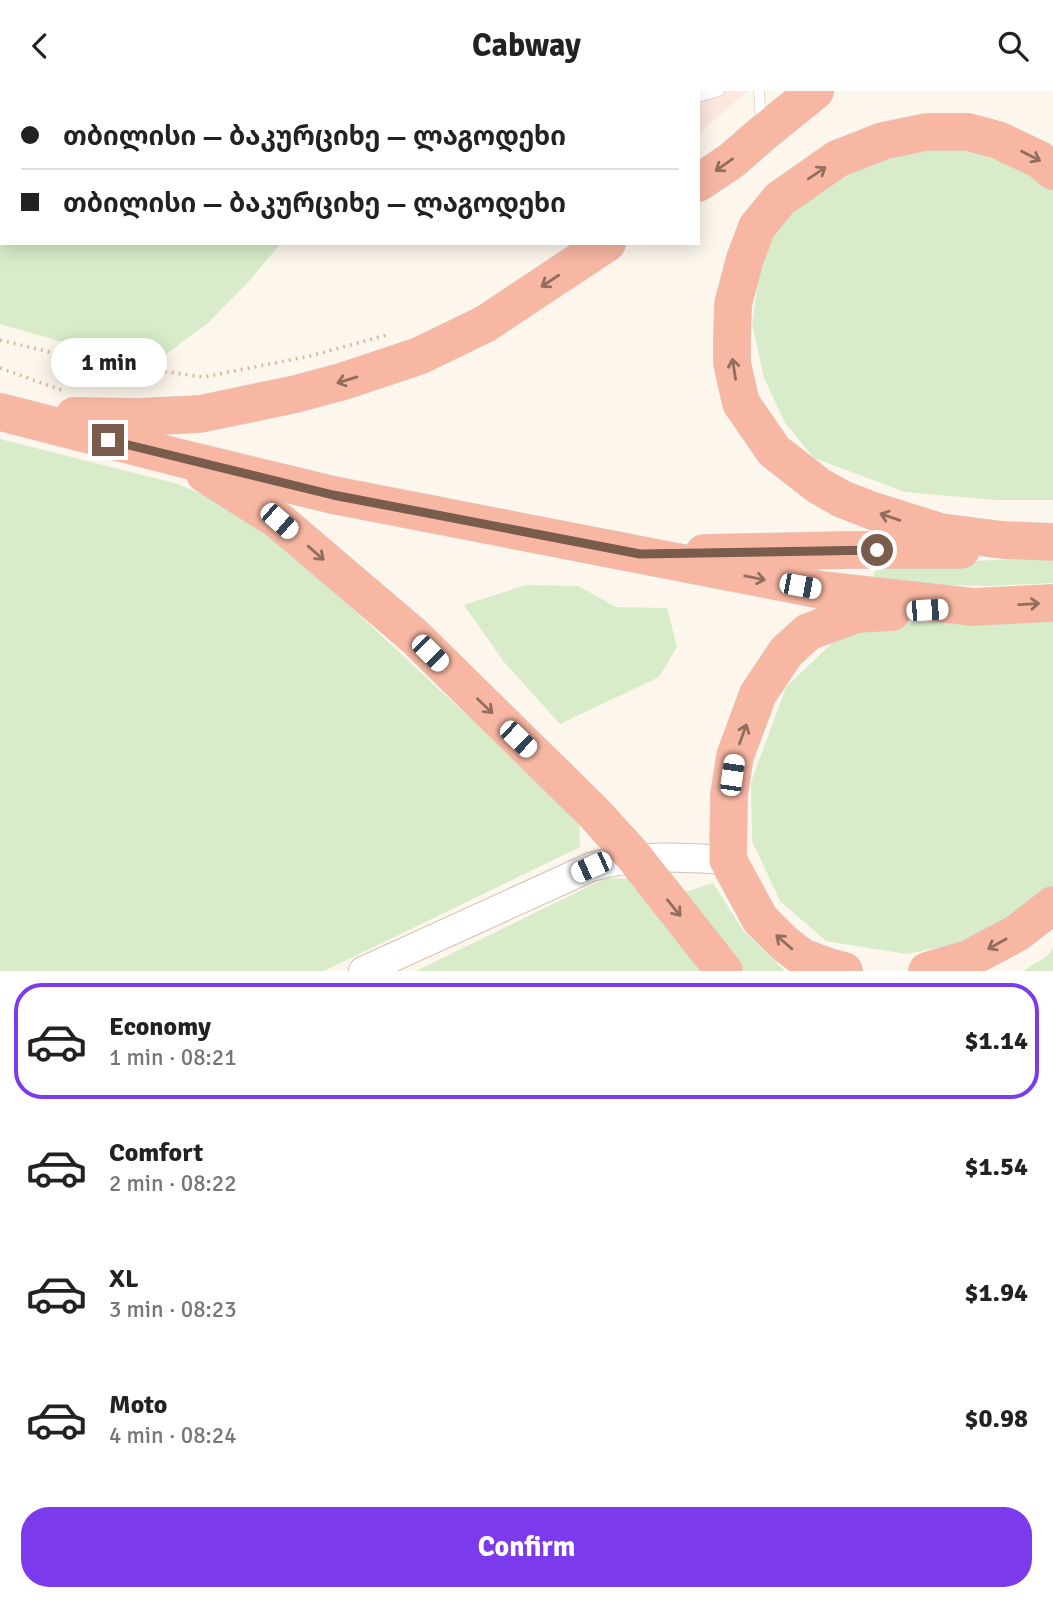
<!DOCTYPE html>
<html lang="en">
<head>
<meta charset="utf-8">
<style>
  :root { --surface:#fff; --page:#f2f2f2; --text:#222; --muted:#767676; --line:#e0e0e0; --accent:#7c3aed }
  body { margin:0; font-family:Signika,"Noto Sans Georgian",sans-serif; background:var(--page); color:var(--text); height:100vh; display:flex; flex-direction:column; font-size:26px; white-space:nowrap }
  * { box-sizing:border-box; margin:0 }
  p { font-size:23px; color:var(--muted) }
  .icon { flex:none; width:38px; height:38px; fill:none; stroke:currentColor; stroke-width:2; stroke-linecap:round; stroke-linejoin:round }
  .map { position:relative; height:880px; overflow:hidden }
  .sheet { display:flex; flex-direction:column; background:var(--surface); flex:1 }
  .sheet>* { flex:none }
  .banner { position:absolute; left:0px; top:0px; width:700px; height:154px; box-shadow:0 4px 18px #0003; display:grid; align-content:center; height:154px; padding:0 21px; background:var(--surface) }
  .end { position:absolute; width:32px; height:32px; margin:-16px; border:9px solid #7a5c4d; background:#fff; box-shadow:0 0 0 4px #fff }
  .from { border-radius:50% }
  .bubble { position:absolute; height:49px; border-radius:24px; background:var(--surface); box-shadow:0 4px 18px #0003; font-size:23px; font-weight:800; line-height:49px; text-align:center }
  .car { position:absolute; width:21px; height:42px; margin:-21px -10px; border-radius:9px; box-shadow:0 0 5px 2px #0007; background:linear-gradient(#fff 24%,#345 0 40%,#fff 0 76%,#345 0 86%,#fff 0) }
  .banner b { display:flex; align-items:center; gap:24px; height:66px; font-size:26px }
  .banner b+b { border-top:2px solid var(--line) }
  .banner i { width:18px; height:18px; background:var(--text) }
  ul { padding:12px 0 0; list-style:none }
  li { display:flex; align-items:center; gap:21px; height:116px; margin:0 14px 10px; padding:0 7px; border:4px solid transparent; border-radius:28px }
  li div { flex:1 }
  li b { display:block; font-size:26px }
  li em { font-style:normal; font-weight:800 }
  li.active { border-color:var(--accent) }
  li>.icon { width:63px; height:63px; stroke-width:1.5 }
  .action { display:flex; gap:14px; margin-top:auto; padding:14px 21px }
  .action a { flex:1; height:80px; border-radius:28px; background:var(--accent); color:#fff; font-size:28px; font-weight:800; line-height:80px; text-align:center }
  header { display:flex; justify-content:space-between; align-items:center; height:91px; padding:0 21px; background:var(--surface); font-size:32px; font-weight:800 }
  .map>svg:first-child { display:block }
</style>
</head>
<body>
<header><svg class="icon" aria-label="back" viewBox="0 0 24 24"><path d="M15 5l-7 7 7 7"/></svg>Cabway<svg class="icon" aria-label="search" viewBox="0 0 24 24"><circle cx="10" cy="10" r="6"/><path d="M15 15l6 6"/></svg></header>
<div class="map">
<svg width="1053" height="880" viewBox="0 0 1053 880">
  <rect width="100%" height="100%" fill="#fdf6ec"/>
  <path fill="#fde8e0" d="M444 0H748L698 43V2H444Z"/>
  <path fill="#d8ecc9" d="M50 0H341L340 2H50Z
    M945 52 990 61 1053 92V409H996L905 401 814 367 785 332 764 287 752 233 759 185 774 142 811 100 868 68Z
    M0 84H2V152H281L251 188 209 231 149 276 0 233Z
    M0 348 178 393 235 418 314 482 457 615 511 662 579 725 580 756 324 880H0Z
    M1053 466V492L987 495 940 494 875 488 873 483 876 479 883 475Z
    M526 494 578 495 616 516 667 517 677 556 659 586 560 633 504 571 464 514Z
    M1053 524V803L983 848 907 863 826 850 780 810 752 750 751 691 786 596 832 552 874 534Z
    M606 787 633 788 704 880H416Z
    M713 792 743 839 785 880H738L682 802Z
    M1053 857V880H1023L1047 865Z"/>
  <g fill="none" stroke-linecap="round" stroke-linejoin="round">
    <defs>
      <path id="lane" d="M759 0 761 31
        M698 6 719 0"/>
      <path id="secondary" d="M363 880 591 776C636 763 682 766 728 769"/>
      <path id="highway" d="M1053 80 1040 69 998 49 968 41H926L883 50 837 68 780 108 757 136 745 168 733 213 732 248V272L741 312 774 360 819 395 842 408 873 420 940 441 1003 449 1053 451
        M698 92 731 70 762 43 815 0
        M0 321 180 367 333 404 821 499 973 516 1053 512
        M74 325 139 326 200 323 296 303 344 290 419 265 485 233 607 152
        M205 383 279 430 414 545 594 722 635 767 724 880
        M704 462 850 459H961
        M844 880 832 877 802 866 784 852 760 828 728 769 729 704 735 665 758 603 786 561 808 541 857 523 892 521
        M927 880 968 868 1017 842 1053 814"/>
    </defs>
    <use href="#lane" stroke="#d1beb0" stroke-width="11"/>
    <use href="#secondary" stroke="#d6c0b0" stroke-width="30"/>
    <use href="#highway" stroke="#dad1cd" stroke-width="38"/>
    <path stroke="#d9b8a5" stroke-width="3.5" stroke-dasharray="2 5" stroke-linecap="butt" d="M35 2V0
      M0 76 2 74
      M0 249 87 270 204 286 310 265 387 244
      M0 277 64 300"/>
    <use href="#lane" stroke="#fff" stroke-width="10"/>
    <use href="#secondary" stroke="#fff" stroke-width="28"/>
    <use href="#highway" stroke="#f7b7a3" stroke-width="37"/>
  </g>
  <defs><path id="oneway-shaft" d="M-6 0H5M1.5-3L5.5 0L1.5 3" fill="none" stroke-width="1.6" stroke-linecap="round" stroke-linejoin="round" transform="scale(1.75)"/></defs>
  <g stroke="#936e5e">
    <use href="#oneway-shaft" transform="translate(1031 65) rotate(27)"/>
    <use href="#oneway-shaft" transform="translate(724 74) rotate(145)"/>
    <use href="#oneway-shaft" transform="translate(817 82) rotate(-34)"/>
    <use href="#oneway-shaft" transform="translate(550 190) rotate(147)"/>
    <use href="#oneway-shaft" transform="translate(734 278) rotate(-99)"/>
    <use href="#oneway-shaft" transform="translate(347 289) rotate(163)"/>
    <use href="#oneway-shaft" transform="translate(890 426) rotate(-161)"/>
    <use href="#oneway-shaft" transform="translate(316 462) rotate(41)"/>
    <use href="#oneway-shaft" transform="translate(755 487) rotate(11)"/>
    <use href="#oneway-shaft" transform="translate(1029 513) rotate(-3)"/>
    <use href="#oneway-shaft" transform="translate(485 615) rotate(44)"/>
    <use href="#oneway-shaft" transform="translate(743 643) rotate(-70)"/>
    <use href="#oneway-shaft" transform="translate(674 817) rotate(51)"/>
    <use href="#oneway-shaft" transform="translate(784 851) rotate(-139)"/>
    <use href="#oneway-shaft" transform="translate(997 853) rotate(151)"/>
  </g>
  <g fill="none" stroke-linecap="round" stroke-linejoin="round">
    <path stroke="#7a5c4d" stroke-width="9" d="M108 349 333 404 640 463 877 459"/>
  </g>
</svg>
<i class="end from" style="left:877px;top:459px"></i>
<i class="end" style="left:108px;top:349px"></i>
<div class="bubble" style="left:51px;top:247px;width:116px">1 min</div>
<i class="car" style="left:279px;top:430px;rotate:131deg"></i>
<i class="car" style="left:800px;top:495px;rotate:101deg"></i>
<i class="car" style="left:927px;top:519px;rotate:87deg"></i>
<i class="car" style="left:430px;top:562px;rotate:135deg"></i>
<i class="car" style="left:518px;top:648px;rotate:134deg"></i>
<i class="car" style="left:732px;top:684px;rotate:8deg"></i>
<i class="car" style="left:591px;top:776px;rotate:246deg"></i>
<div class="banner">
<b><i class="from"></i>თბილისი — ბაკურციხე — ლაგოდეხი</b>
<b><i></i>თბილისი — ბაკურციხე — ლაგოდეხი</b>
</div>
</div>
<section class="sheet">
<ul>
<li class="active"><svg class="icon" aria-label="car" viewBox="0 0 24 24"><path d="M5 17H2v-5l4-1 3-4h7l3 4 3 1v5h-3M9 17h6M6 11h13"/><circle cx="7" cy="17" r="2"/><circle cx="17" cy="17" r="2"/></svg><div><b>Economy</b><p>1 min · 08:21</p></div><em>$1.14</em></li>
<li><svg class="icon" aria-label="car" viewBox="0 0 24 24"><path d="M5 17H2v-5l4-1 3-4h7l3 4 3 1v5h-3M9 17h6M6 11h13"/><circle cx="7" cy="17" r="2"/><circle cx="17" cy="17" r="2"/></svg><div><b>Comfort</b><p>2 min · 08:22</p></div><em>$1.54</em></li>
<li><svg class="icon" aria-label="car" viewBox="0 0 24 24"><path d="M5 17H2v-5l4-1 3-4h7l3 4 3 1v5h-3M9 17h6M6 11h13"/><circle cx="7" cy="17" r="2"/><circle cx="17" cy="17" r="2"/></svg><div><b>XL</b><p>3 min · 08:23</p></div><em>$1.94</em></li>
<li><svg class="icon" aria-label="car" viewBox="0 0 24 24"><path d="M5 17H2v-5l4-1 3-4h7l3 4 3 1v5h-3M9 17h6M6 11h13"/><circle cx="7" cy="17" r="2"/><circle cx="17" cy="17" r="2"/></svg><div><b>Moto</b><p>4 min · 08:24</p></div><em>$0.98</em></li>
</ul>
<div class="action"><a>Confirm</a></div>
</section>
</body>
</html>
